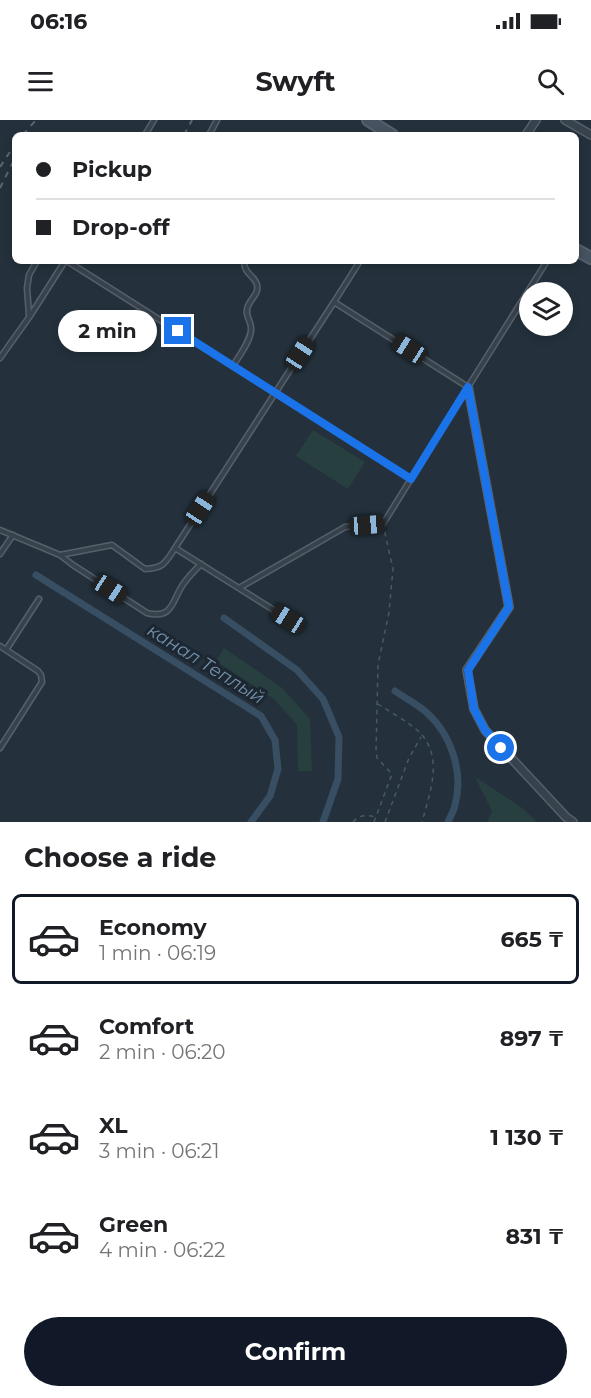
<!DOCTYPE html>
<html lang="en">
<head>
<meta charset="utf-8">
<style>
  :root { --surface:#fff; --page:#f6f6f6; --text:#202124; --muted:#757577; --line:#e0e0e0; --accent:#111827 }
  body { margin:0; font-family:Montserrat,sans-serif; background:var(--page); color:var(--text); height:100vh; display:flex; flex-direction:column; font-size:22px; white-space:nowrap }
  * { box-sizing:border-box; margin:0 }
  p { font-size:20px; color:var(--muted) }
  .icon { flex:none; width:33px; height:33px; fill:none; stroke:currentColor; stroke-width:2; stroke-linecap:round; stroke-linejoin:round }
  .map { position:relative; height:702px; overflow:hidden }
  .panel { display:flex; flex-direction:column; background:var(--surface); flex:1 }
  .panel>* { flex:none }
  .guide { position:absolute; left:12px; top:12px; width:567px; height:132px; border-radius:9px; box-shadow:0 3px 9px #0003; display:grid; align-content:center; height:132px; padding:0 24px; background:var(--surface) }
  .buttons { position:absolute; left:519px; top:162px; display:grid; gap:12px }
  .buttons a { display:grid; place-items:center; width:54px; height:54px; border-radius:50%; background:var(--surface); box-shadow:0 3px 9px #0003; font-size:30px }
  .end { position:absolute; width:27px; height:27px; margin:-14px; border:8px solid #1a73e8; background:#fff; box-shadow:0 0 0 3px #fff }
  .from { border-radius:50% }
  .bubble { position:absolute; height:42px; border-radius:21px; background:var(--surface); box-shadow:0 3px 9px #0003; font-size:20px; font-weight:700; line-height:42px; text-align:center }
  .car { position:absolute; width:18px; height:36px; margin:-18px -9px; border-radius:8px; box-shadow:0 0 4px 2px #0007; background:linear-gradient(#222 24%,#8ab4d8 0 40%,#222 0 76%,#8ab4d8 0 86%,#222 0) }
  .guide b { display:flex; align-items:center; gap:21px; height:57px; font-size:22px }
  .guide b+b { border-top:2px solid var(--line) }
  .guide i { width:15px; height:15px; background:var(--text) }
  ul { padding:0; list-style:none }
  li { display:flex; align-items:center; gap:18px; height:90px; margin:0 12px 9px; padding:0 12px; border:3px solid transparent; border-radius:9px }
  li div { flex:1 }
  li b { display:block; font-size:22px }
  li em { font-style:normal; font-weight:700 }
  li.on { border-color:var(--accent) }
  li>.icon { width:54px; height:54px; stroke-width:1.5 }
  h2 { padding:0 24px; font-size:27px; line-height:72px }
  .action { display:flex; gap:12px; margin-top:auto; padding:12px 24px }
  .action a { flex:1; height:69px; border-radius:36px; background:var(--accent); color:#fff; font-size:24px; font-weight:700; line-height:69px; text-align:center }
  .status { display:flex; justify-content:space-between; align-items:center; height:42px; padding:0 30px; background:var(--surface); direction:ltr }
  .status svg { height:16px; fill:currentColor }
  header { display:flex; justify-content:space-between; align-items:center; height:78px; padding:0 24px; background:var(--surface); font-size:27px; font-weight:700 }
  .map>svg:first-child { display:block }
</style>
</head>
<body>
<div class="status"><b>06:16</b><svg viewBox="0 0 49 12"><path d="M0 12V9h3v3zM5 12V6h3v6zM10 12V3h3v9zM15 12V0h3v12zM26 1h20v11H26zM47 4h2v5h-2z"/></svg></div>
<header><svg class="icon" aria-label="menu" viewBox="0 0 24 24"><path d="M4 6h16M4 12h16M4 18h16"/></svg>Swyft<svg class="icon" aria-label="search" viewBox="0 0 24 24"><circle cx="10" cy="10" r="6"/><path d="M15 15l6 6"/></svg></header>
<div class="map">
<svg width="591" height="702" viewBox="0 0 591 702">
  <rect width="100%" height="100%" fill="#24313c"/>
  <path fill="#273f3e" d="M313 310 365 342 348 369 296 336Z
    M224 528 281 567 310 599 312 651H298L297 605 274 579 216 541Z
    M475 657 521 687 537 702H487L492 691Z"/>
  <g fill="none" stroke-linecap="round" stroke-linejoin="round">
    <path stroke="#384e63" stroke-width="7" d="M36 455 261 596 275 620 278 649 270 676 251 702
      M224 498 297 550 323 579 339 617 338 659 323 702
      M395 571C405 578 417 584 426 592 451 614 464 652 455 685 454 691 450 697 448 702"/>
    <defs>
      <path id="service" d="M145 15 154 0
        M209 15 217 0
        M67 141 411 359
        M360 141 334 182 468 267 547 141
        M29 195 27 168 29 155 37 141
        M0 238 30 196 65 141
        M233 246C239 236 252 219 251 208 251 200 244 195 248 186 251 178 259 174 257 165 255 155 244 155 244 141
        M0 410 60 435 112 425 145 449C164 448 165 443 175 428
        M0 434 13 415
        M60 435 73 445 147 493C174 500 172 479 184 463 189 456 195 450 201 444
        M239 468 345 407 383 404 468 267
        M288 499 175 428 334 182
        M0 526 38 551 41 555 42 562 0 628
        M6 530 39 479"/>
      <path id="minor" d="M565 0 591 15
        M526 15 536 0
        M468 267 509 487 467 550 474 589 485 610 566 697 573 702"/>
      <path id="secondary" d="M368 0 392 15
        M576 130 591 138"/>
    </defs>
    <use href="#service" stroke="#56606b" stroke-width="7"/>
    <use href="#minor" stroke="#56606b" stroke-width="10"/>
    <use href="#secondary" stroke="#56606b" stroke-width="14"/>
    <path stroke="#455c5c" stroke-width="1.5" stroke-dasharray="4.5 4.5" stroke-linecap="butt" d="M378 584C390 592 405 600 417 610 445 635 430 672 422 702
      M353 702C360 694 367 695 376 697
      M374 702 392 654 377 638 376 631 378 545 389 492 393 449 384 409
      M385 702 409 638 421 617"/>
    <use href="#service" stroke="#37424d" stroke-width="4"/>
    <use href="#minor" stroke="#37424d" stroke-width="7"/>
    <use href="#secondary" stroke="#465260" stroke-width="10"/>
    <path stroke="#596774" stroke-width="2" stroke-dasharray="6 6" stroke-linecap="butt" d="M23 15 36 0
      M184 15 192 0
      M0 47 15 24
      M0 68 15 38"/>
  </g>
  <g fill="none" stroke-linecap="round" stroke-linejoin="round">
    <path stroke="#1a73e8" stroke-width="8" d="M178 211 411 359 468 267 509 487 468 550 474 589 485 610 501 628"/>
  </g>
  <g text-anchor="middle" dominant-baseline="central" stroke-width="6" stroke-linejoin="round" paint-order="stroke">
    <g font-size="18" font-style="italic" fill="#7491ab" stroke="#1d2732">
      <text transform="translate(206 544) rotate(32)">канал Теплый</text>
    </g>
  </g>
</svg>
<div class="buttons">
<a><svg class="icon" aria-label="layers" viewBox="0 0 24 24"><path d="M12 4l9 5-9 5-9-5zM3 14l9 5 9-5"/></svg></a>
</div>
<i class="end from" style="left:501px;top:628px"></i>
<i class="end" style="left:178px;top:211px"></i>
<div class="bubble" style="left:58px;top:190px;width:99px">2 min</div>
<i class="car" style="left:409px;top:229px;rotate:302deg"></i>
<i class="car" style="left:300px;top:234px;rotate:33deg"></i>
<i class="car" style="left:200px;top:389px;rotate:33deg"></i>
<i class="car" style="left:367px;top:405px;rotate:86deg"></i>
<i class="car" style="left:110px;top:469px;rotate:123deg"></i>
<i class="car" style="left:288px;top:499px;rotate:302deg"></i>
<div class="guide">
<b><i class="from"></i>Pickup</b>
<b><i></i>Drop-off</b>
</div>
</div>
<section class="panel">
<h2>Choose a ride</h2>
<ul>
<li class="on"><svg class="icon" aria-label="car" viewBox="0 0 24 24"><path d="M5 17H2v-5l4-1 3-4h7l3 4 3 1v5h-3M9 17h6M6 11h13"/><circle cx="7" cy="17" r="2"/><circle cx="17" cy="17" r="2"/></svg><div><b>Economy</b><p>1 min · 06:19</p></div><em>665 ₸</em></li>
<li><svg class="icon" aria-label="car" viewBox="0 0 24 24"><path d="M5 17H2v-5l4-1 3-4h7l3 4 3 1v5h-3M9 17h6M6 11h13"/><circle cx="7" cy="17" r="2"/><circle cx="17" cy="17" r="2"/></svg><div><b>Comfort</b><p>2 min · 06:20</p></div><em>897 ₸</em></li>
<li><svg class="icon" aria-label="car" viewBox="0 0 24 24"><path d="M5 17H2v-5l4-1 3-4h7l3 4 3 1v5h-3M9 17h6M6 11h13"/><circle cx="7" cy="17" r="2"/><circle cx="17" cy="17" r="2"/></svg><div><b>XL</b><p>3 min · 06:21</p></div><em>1 130 ₸</em></li>
<li><svg class="icon" aria-label="car" viewBox="0 0 24 24"><path d="M5 17H2v-5l4-1 3-4h7l3 4 3 1v5h-3M9 17h6M6 11h13"/><circle cx="7" cy="17" r="2"/><circle cx="17" cy="17" r="2"/></svg><div><b>Green</b><p>4 min · 06:22</p></div><em>831 ₸</em></li>
</ul>
<div class="action"><a>Confirm</a></div>
</section>
</body>
</html>
